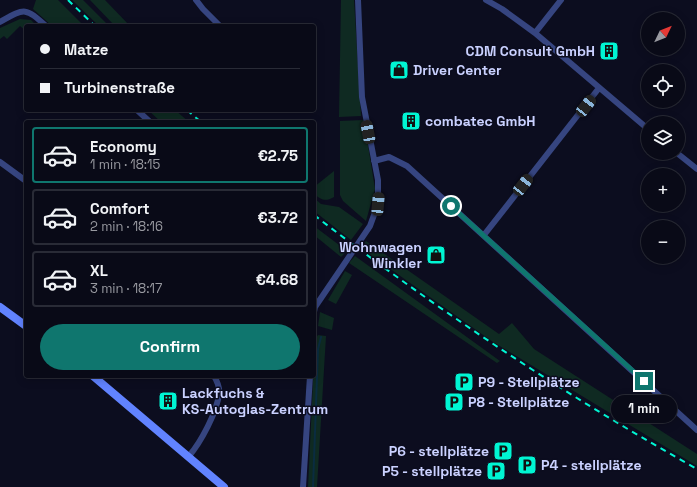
<!DOCTYPE html>
<html lang="en">
<head>
<meta charset="utf-8">
<style>
  :root { --surface:#090a17; --page:#171824; --text:#f1f3f6; --muted:#999aa1; --line:#292b36; --accent:#0f766e }
  body { margin:0; font-family:"Space Grotesk",sans-serif; background:var(--page); color:var(--text); height:100vh; display:flex; flex-direction:column; font-size:15px; white-space:nowrap }
  * { box-sizing:border-box; margin:0 }
  p { font-size:13px; color:var(--muted) }
  .icon { flex:none; width:22px; height:22px; fill:none; stroke:currentColor; stroke-width:2; stroke-linecap:round; stroke-linejoin:round }
  .map { position:relative; flex:1; overflow:hidden }
  .details { position:absolute; left:24px; top:120px; width:292px; height:258px; display:flex; flex-direction:column; background:var(--surface); border-radius:4px; box-shadow:0 2px 10px #0003,0 0 0 1px var(--line) }
  .details>* { flex:none }
  .guide { position:absolute; left:24px; top:24px; width:292px; height:88px; border-radius:4px; box-shadow:0 2px 10px #0003,0 0 0 1px var(--line); display:grid; align-content:center; height:88px; padding:0 16px; background:var(--surface) }
  .needle { width:26px; rotate:47deg }
  .controls { position:absolute; left:641px; top:12px; display:grid; gap:8px }
  .controls a { display:grid; place-items:center; width:44px; height:44px; border-radius:50%; background:var(--surface); box-shadow:0 2px 10px #0003,0 0 0 1px var(--line); font-size:20px }
  .end { position:absolute; width:18px; height:18px; margin:-9px; border:5px solid #0f766e; background:#fff; box-shadow:0 0 0 2px #fff }
  .from { border-radius:50% }
  .bubble { position:absolute; height:28px; border-radius:14px; background:var(--surface); box-shadow:0 2px 10px #0003,0 0 0 1px var(--line); font-size:13px; font-weight:700; line-height:28px; text-align:center }
  .car { position:absolute; width:12px; height:24px; margin:-12px -6px; border-radius:5px; box-shadow:0 0 3px 1px #0007; background:linear-gradient(#222 24%,#8ab4d8 0 40%,#222 0 76%,#8ab4d8 0 86%,#222 0) }
  .guide b { display:flex; align-items:center; gap:14px; height:38px; font-size:15px }
  .guide b+b { border-top:1px solid var(--line) }
  .guide i { width:10px; height:10px; background:var(--text) }
  ul { padding:7px 0 0; list-style:none }
  li { display:flex; align-items:center; gap:12px; height:56px; margin:0 8px 6px; padding:0 8px; border:2px solid var(--line); border-radius:4px }
  li div { flex:1 }
  li b { display:block; font-size:15px }
  li em { font-style:normal; font-weight:700 }
  li.current { border-color:var(--accent) }
  li>.icon { width:36px; height:36px; stroke-width:1.5 }
  .action { display:flex; gap:8px; margin-top:auto; padding:8px 16px }
  .action a { flex:1; height:46px; border-radius:24px; background:var(--accent); color:#fff; font-size:16px; font-weight:700; line-height:46px; text-align:center }
  .map>svg:first-child { display:block }
</style>
</head>
<body>
<div class="map">
<svg width="697" height="487" viewBox="0 0 697 487">
  <rect width="100%" height="100%" fill="#0c0d1f"/>
  <path fill="#0f2a22" d="M36 0H58L84 26H52L33 9Z
    M72 0H83L109 26H99Z
    M90 0H105L130 26H115Z
    M341 0H354L361 116 339 117Z
    M20 19 31 20 37 26H26V31L20 26 7 39 4 36 0 39V28Z
    M148 110H175L189 122H161Z
    M364 120 375 189 366 221 343 201 340 195V121Z
    M334 171V197C325 202 322 200 314 194V187Z
    M314 198 321 204 339 207 363 224 351 240 314 211Z
    M314 226 347 251 341 257 314 235Z
    M366 241 499 334 512 323 534 349 697 454V466L493 342 361 248Z
    M355 256 500 361 497 363 349 263Z
    M345 271 352 275 336 304 328 300Z
    M320 312 334 318 332 330 318 326Z
    M318 335 326 336 317 487H308L315 339Z"/>
  <g fill="none" stroke-linecap="round" stroke-linejoin="round">
    <path stroke="#0a2c41" stroke-width="2" d="M313 487 318 349 321 337"/>
    <path stroke="#364580" stroke-width="6" d="M196 0 203 9 220 26
      M486 0 502 9 535 33 648 129
      M0 22C25 8 25 7 46 26
      M535 33 561 0
      M137 110 150 122
      M677 153 697 169
      M374 161 389 157 407 166 697 430
      M0 162 26 181
      M484 235 599 88
      M314 312 315 307 370 226 378 204V180L362 97 358 0
      M189 456C201 442 217 412 219 394 220 388 217 381 214 376
      M303 487 310 376"/>
    <path stroke="#6183ff" stroke-width="8" d="M0 307 26 326
      M93 376 224 487"/>
    <path stroke="#00f5d3" stroke-width="2" stroke-dasharray="6 5" stroke-linecap="butt" d="M68 0 95 26
      M187 110 201 122
      M314 215C436 309 563 394 697 469"/>
  </g>
  <g fill="none" stroke-linecap="round" stroke-linejoin="round">
    <path stroke="#0f766e" stroke-width="5" d="M451 206 644 381"/>
  </g>
  <defs>
    <symbol id="building-square" viewBox="-11 -11 22 22"><rect x="-9" y="-9" width="18" height="18" rx="4" fill="#00f5d3" stroke="#0c0d1f"/><path d="M-4-6H4V6H1V3H-1V6H-4ZM-2.5-4.3h1.7v1.8h-1.7ZM.8-4.3h1.7v1.8H.8ZM-2.5-1h1.7V.8h-1.7ZM.8-1h1.7V.8H.8Z" fill="#111"/></symbol>
    <symbol id="shop-square" viewBox="-11 -11 22 22"><rect x="-9" y="-9" width="18" height="18" rx="4" fill="#00f5d3" stroke="#0c0d1f"/><path d="M-5-2.5h2.3a2.7 3.5 0 0 1 5.4 0H5L5.5 6h-11ZM-1.5-2.5h3a1.5 2.3 0 0 0-3 0Z" fill="#111"/></symbol>
    <symbol id="parking-square" viewBox="-11 -11 22 22"><rect x="-9" y="-9" width="18" height="18" rx="4" fill="#00f5d3" stroke="#0c0d1f"/><path d="M-3.5-5.5H1a3.5 3.5 0 0 1 0 7H-1V5.5H-3.5ZM-1-3.4V-.6H.8a1.4 1.4 0 0 0 0-2.8Z" fill="#111"/></symbol>
  </defs>
  <g fill-rule="evenodd">
    <use href="#building-square" x="598" y="40" width="22" height="22"/>
    <use href="#shop-square" x="388" y="59" width="22" height="22"/>
    <use href="#building-square" x="400" y="110" width="22" height="22"/>
    <use href="#shop-square" x="425" y="244" width="22" height="22"/>
    <use href="#parking-square" x="453" y="371" width="22" height="22"/>
    <use href="#building-square" x="157" y="390" width="22" height="22"/>
    <use href="#parking-square" x="443" y="391" width="22" height="22"/>
    <use href="#parking-square" x="492" y="440" width="22" height="22"/>
    <use href="#parking-square" x="516" y="454" width="22" height="22"/>
    <use href="#parking-square" x="485" y="460" width="22" height="22"/>
  </g>
  <g text-anchor="middle" dominant-baseline="central" stroke-width="3" stroke-linejoin="round" paint-order="stroke">
    <g font-size="14" font-weight="bold" fill="#cad1ff" stroke="#0c0d1f" text-anchor="start">
      <text x="595" y="51" text-anchor="end">CDM Consult GmbH</text>
      <text x="413" y="70">Driver Center</text>
      <text x="425" y="121">combatec GmbH</text>
      <text x="422" y="247" text-anchor="end">Wohnwagen<tspan x="422" dy="16">Winkler</tspan></text>
      <text x="478" y="382">P9 - Stellplätze</text>
      <text x="182" y="393">Lackfuchs &amp;<tspan x="182" dy="16">KS-Autoglas-Zentrum</tspan></text>
      <text x="468" y="402">P8 - Stellplätze</text>
      <text x="489" y="451" text-anchor="end">P6 - stellplätze</text>
      <text x="541" y="465">P4 - stellplätze</text>
      <text x="482" y="471" text-anchor="end">P5 - stellplätze</text>
    </g>
  </g>
</svg>
<div class="controls">
<a><svg class="needle" viewBox="-14 -14 28 28"><path d="M0-13l5 13h-10z" fill="#e53935"/><path d="M0 13l5-13h-10z" fill="#999aa1"/></svg></a>
<a><svg class="icon" aria-label="locate" viewBox="0 0 24 24"><circle cx="12" cy="12" r="6"/><path d="M12 2v4M12 18v4M2 12h4M18 12h4"/></svg></a>
<a><svg class="icon" aria-label="layers" viewBox="0 0 24 24"><path d="M12 4l9 5-9 5-9-5zM3 14l9 5 9-5"/></svg></a>
<a>+</a>
<a>−</a>
</div>
<i class="end from" style="left:451px;top:206px"></i>
<i class="end" style="left:644px;top:381px"></i>
<div class="bubble" style="left:611px;top:395px;width:66px">1 min</div>
<i class="car" style="left:586px;top:106px;rotate:38deg"></i>
<i class="car" style="left:368px;top:132px;rotate:349deg"></i>
<i class="car" style="left:523px;top:185px;rotate:38deg"></i>
<i class="car" style="left:378px;top:204px;rotate:5deg"></i>
<div class="guide">
<b><i class="from"></i>Matze</b>
<b><i></i>Turbinenstraße</b>
</div>
<section class="details">
<ul>
<li class="current"><svg class="icon" aria-label="car" viewBox="0 0 24 24"><path d="M5 17H2v-5l4-1 3-4h7l3 4 3 1v5h-3M9 17h6M6 11h13"/><circle cx="7" cy="17" r="2"/><circle cx="17" cy="17" r="2"/></svg><div><b>Economy</b><p>1 min · 18:15</p></div><em>€2.75</em></li>
<li><svg class="icon" aria-label="car" viewBox="0 0 24 24"><path d="M5 17H2v-5l4-1 3-4h7l3 4 3 1v5h-3M9 17h6M6 11h13"/><circle cx="7" cy="17" r="2"/><circle cx="17" cy="17" r="2"/></svg><div><b>Comfort</b><p>2 min · 18:16</p></div><em>€3.72</em></li>
<li><svg class="icon" aria-label="car" viewBox="0 0 24 24"><path d="M5 17H2v-5l4-1 3-4h7l3 4 3 1v5h-3M9 17h6M6 11h13"/><circle cx="7" cy="17" r="2"/><circle cx="17" cy="17" r="2"/></svg><div><b>XL</b><p>3 min · 18:17</p></div><em>€4.68</em></li>
</ul>
<div class="action"><a>Confirm</a></div>
</section>
</div>
</body>
</html>
